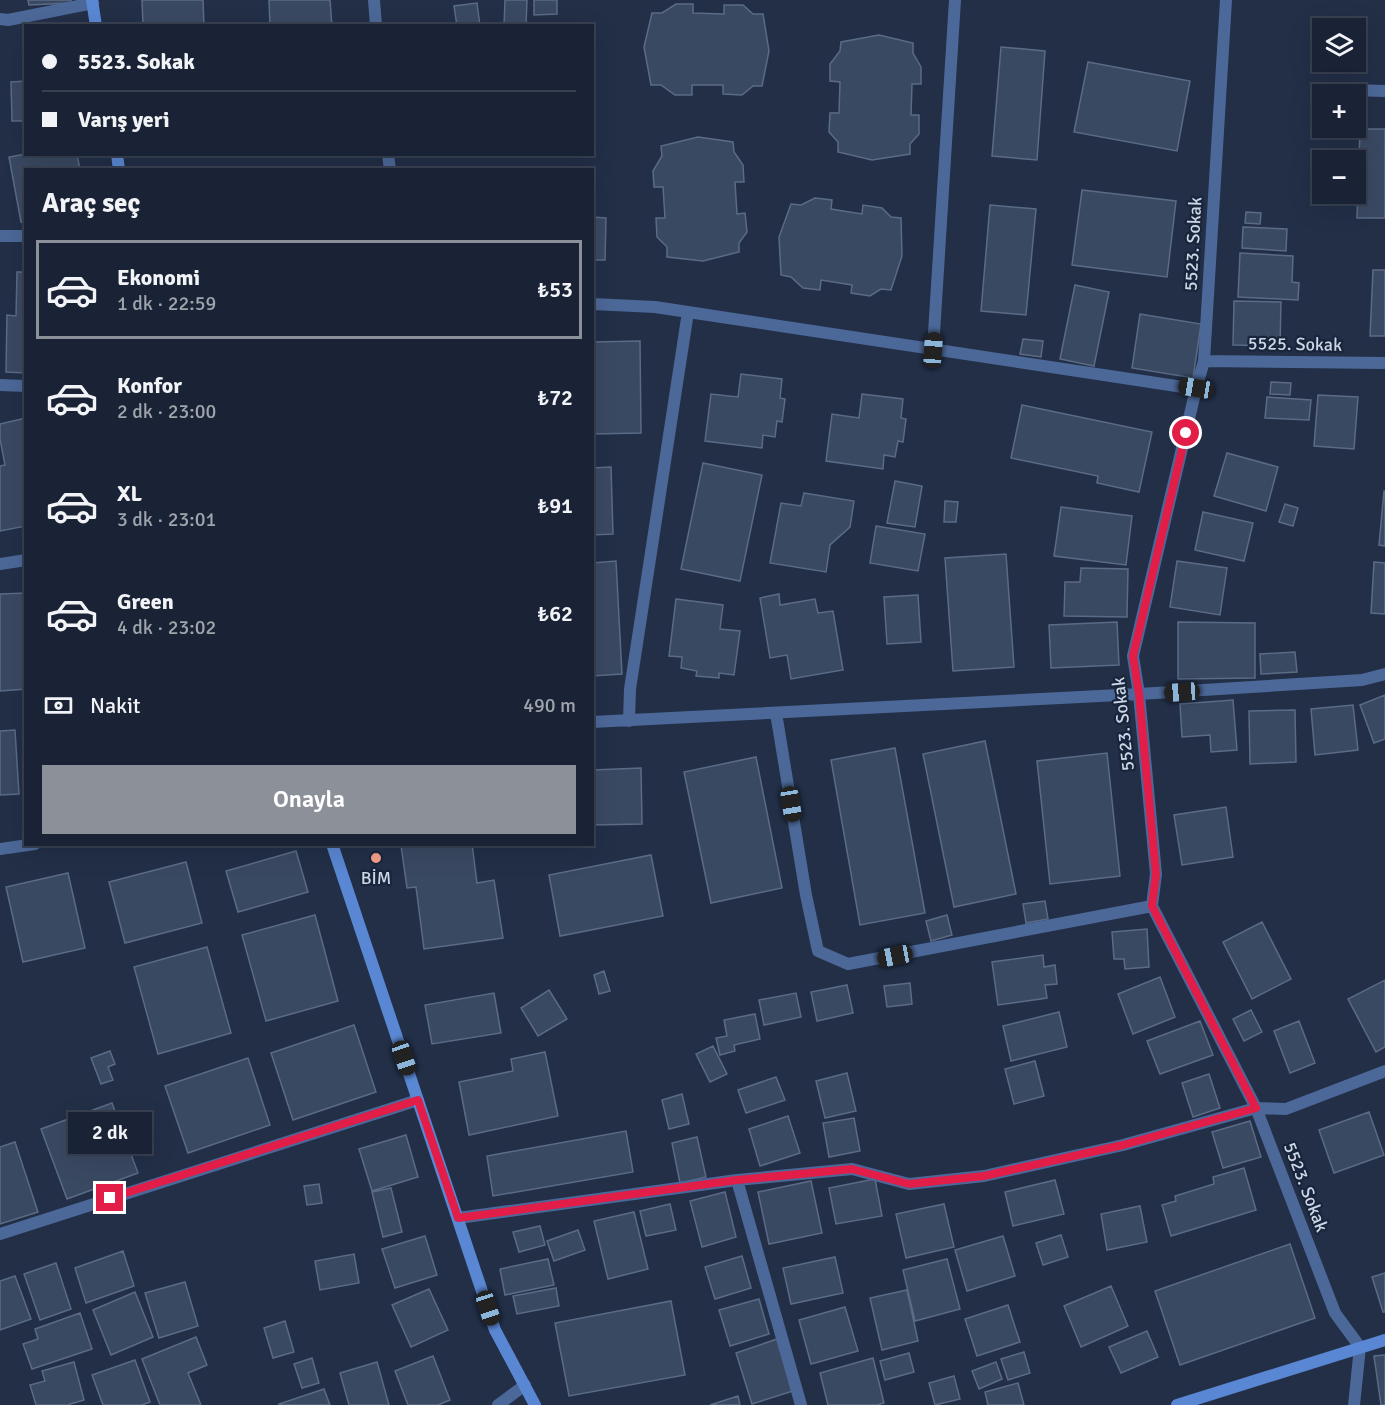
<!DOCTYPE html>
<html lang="tr">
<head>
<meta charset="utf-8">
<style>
  :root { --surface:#1a2335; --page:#272f41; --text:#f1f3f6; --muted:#9fa4ad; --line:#384050; --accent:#8c9099 }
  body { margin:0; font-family:Signika,sans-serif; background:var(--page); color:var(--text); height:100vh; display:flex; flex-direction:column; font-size:22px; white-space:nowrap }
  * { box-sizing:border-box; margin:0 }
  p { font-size:20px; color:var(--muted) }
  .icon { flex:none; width:33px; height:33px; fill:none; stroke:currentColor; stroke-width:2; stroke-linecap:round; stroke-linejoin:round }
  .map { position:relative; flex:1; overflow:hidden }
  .drawer { position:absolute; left:24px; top:168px; width:570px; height:678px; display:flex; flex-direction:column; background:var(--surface); border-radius:0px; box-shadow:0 6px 24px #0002,0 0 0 2px var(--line) }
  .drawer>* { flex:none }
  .banner { position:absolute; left:24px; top:24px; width:570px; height:132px; border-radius:0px; box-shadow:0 6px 24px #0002,0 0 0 2px var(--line); display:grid; align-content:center; height:132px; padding:0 18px; background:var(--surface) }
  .buttons { position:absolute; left:1312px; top:18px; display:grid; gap:12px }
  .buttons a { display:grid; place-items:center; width:54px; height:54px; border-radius:0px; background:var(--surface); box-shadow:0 6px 24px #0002,0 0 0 2px var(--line); font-size:30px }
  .end { position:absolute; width:27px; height:27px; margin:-14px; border:8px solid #e11d48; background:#fff; box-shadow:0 0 0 3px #fff }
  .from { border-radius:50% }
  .bubble { position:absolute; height:42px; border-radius:0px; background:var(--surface); box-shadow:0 6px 24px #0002,0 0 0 2px var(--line); font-size:20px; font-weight:600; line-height:42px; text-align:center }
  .car { position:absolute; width:18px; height:36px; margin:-18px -9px; border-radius:8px; box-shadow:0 0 4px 2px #0007; background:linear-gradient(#222 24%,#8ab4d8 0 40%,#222 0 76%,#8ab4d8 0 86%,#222 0) }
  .banner b { display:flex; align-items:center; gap:21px; height:57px; font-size:22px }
  .banner b+b { border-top:2px solid var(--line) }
  .banner i { width:15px; height:15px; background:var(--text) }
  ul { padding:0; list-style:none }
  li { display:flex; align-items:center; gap:18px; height:99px; margin:0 12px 9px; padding:0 6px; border:3px solid transparent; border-radius:0px }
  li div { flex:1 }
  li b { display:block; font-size:22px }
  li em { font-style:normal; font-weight:600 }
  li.on { border-color:var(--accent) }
  li>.icon { width:54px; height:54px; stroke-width:1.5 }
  h2 { padding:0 18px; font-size:27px; line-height:72px }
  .pay { display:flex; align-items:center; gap:15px; height:66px; padding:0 18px; font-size:22px }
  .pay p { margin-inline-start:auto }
  .action { display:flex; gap:12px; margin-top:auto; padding:12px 18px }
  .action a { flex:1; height:69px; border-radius:0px; background:var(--accent); color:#fff; font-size:24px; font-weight:600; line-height:69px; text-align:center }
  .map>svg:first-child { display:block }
</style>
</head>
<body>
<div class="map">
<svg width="1385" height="1405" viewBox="0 0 1385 1405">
  <rect width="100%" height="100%" fill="#222f47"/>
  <path fill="#3a4962" stroke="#5b6b86" stroke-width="1.5" d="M28 0H71V3L29 5Z
    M142 0H203L204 26H143Z
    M269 0H330L332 26H270Z
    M505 0H527L526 26H504Z
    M534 0H557V14L534 15Z
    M477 3 480 26H457L454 6Z
    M676 4H693V13L724 14V5H743L753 14H763L769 51 762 86H753L742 95 723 94V85H692V95H675L661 85H651L644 47 652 13H662Z
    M879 35 913 43V53L921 67V84H912L911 115H919V134L910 144V154L872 160 838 152V142L829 132 830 113H839L840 82 830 81V64L840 51 841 42Z
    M1001 47 1045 51 1037 160 992 156Z
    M1088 62 1190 81 1177 151 1074 132Z
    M26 81V121H12L11 82Z
    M1360 129H1385V218H1357Z
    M698 137 733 142 734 152 743 165 744 182H735L737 214 745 213 747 232 739 243V252L703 261 667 257V247L657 237 656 218H665L663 187H654L653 171 662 156 661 146Z
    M26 154H77L80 170H26V221L21 222 9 157Z
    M1082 190 1176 201 1167 277 1072 265Z
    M815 198 832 200 831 209 862 214 863 205 882 208 891 217 901 218 902 256 891 290 881 289 870 296 851 293 852 285 821 280 820 290 803 288 791 277 781 275 779 237 791 204 801 205Z
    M990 205 1036 209 1026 315 981 311Z
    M1246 212 1261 213 1260 224 1245 223Z
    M592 217 606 218 605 260H592Z
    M1243 227 1287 229 1286 251 1242 248Z
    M1240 253 1293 256 1292 282 1299 283 1298 300 1238 297Z
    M1373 270H1385V336H1370Z
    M17 272H26V373L6 372 7 315 16 316Z
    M1075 285 1109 292 1094 366 1060 359Z
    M1234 301 1281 302 1280 346 1233 345Z
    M1140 314 1201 324 1193 378 1132 368Z
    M1023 339 1043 341 1041 357 1020 354Z
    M640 341 641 433 592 434V342Z
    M741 374 782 379 780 398 785 399 782 422 777 421 775 437 763 435 762 448 705 441 711 394 738 397Z
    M1271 382 1291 383 1290 395 1270 394Z
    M862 394 903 399 901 418 906 419 903 442 898 441 895 457 884 455 883 469 826 461 832 414 859 418Z
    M1318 395 1358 397 1354 449 1314 446Z
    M1267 397 1311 400 1309 420 1265 418Z
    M1022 405 1152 432 1139 492 1097 483 1098 476 1011 458Z
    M26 418V526L0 531V466L5 465 0 439V424Z
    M1227 453 1278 467 1266 511 1214 496Z
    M703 463 762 475 740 581 681 569Z
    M611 467 613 534 592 535V468Z
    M895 481 922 486 915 527 887 523Z
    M1384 491H1385V546L1379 545Z
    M804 493 854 501 850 527 830 545 826 572 770 563 781 503 801 506Z
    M945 501 958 502 956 522H944Z
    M1285 504 1298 508 1293 526 1279 522Z
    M1061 507 1132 516 1126 565 1054 556Z
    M1203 512 1253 523 1244 561 1195 550Z
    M876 526 925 534 918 571 870 563Z
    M1006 554 1014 667 953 671 945 558Z
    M616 561 622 674 592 676V563Z
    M1177 561 1227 568 1220 615 1170 607Z
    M1374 562 1385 563V614L1371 613Z
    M1081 568 1128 569 1127 617 1064 616 1065 582H1080Z
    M26 593V689L0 691V594Z
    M779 594 780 605 815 599 818 613 833 611 843 670 791 679 787 655 770 658 760 598Z
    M918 595 921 642 887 644 884 597Z
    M676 599 723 605 720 629 740 631 734 675 719 673V678L696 676 697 671 681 668 682 657 669 656Z
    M1117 622 1119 665 1051 668 1049 625Z
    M1178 622 1255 623V678L1178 679Z
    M1295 652 1297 672 1261 674 1260 654Z
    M1385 695V739L1374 743 1360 705Z
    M1233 700 1237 750 1211 752 1210 735 1182 737 1180 704Z
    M1353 705 1358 750 1315 755 1311 709Z
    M1295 710 1296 762 1250 764 1249 711Z
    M15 730 19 794 0 795V731Z
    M985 741 1016 894 954 907 923 754Z
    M895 748 925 913 860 925 831 760Z
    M1107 753 1120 876 1050 884 1037 761Z
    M756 757 782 888 711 903 684 772Z
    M641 768 642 824 592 825V770Z
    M1226 807 1233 857 1182 865 1174 815Z
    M391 844H472L477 883 494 880 503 938 424 949 416 887 407 888 401 846 391 847Z
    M296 851 308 892 238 912 226 871Z
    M651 855 663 916 560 936 549 875Z
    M186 862 202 923 125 943 109 882Z
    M68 873 85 948 23 962 6 887Z
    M1045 901 1048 919 1026 923 1023 904Z
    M315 915 338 1001 266 1021 242 935Z
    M947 915 952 935 931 941 926 921Z
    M1262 922 1291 979 1252 999 1223 942Z
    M1147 929 1149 967 1125 969 1124 959H1114L1112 932Z
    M207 947 231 1033 158 1054 134 967Z
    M1043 955 1044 967 1055 965 1057 984 1045 985 1047 998 998 1005 992 962Z
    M604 971 610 991 599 994 594 975Z
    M1160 977 1175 1017 1133 1034 1118 994Z
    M1385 980V1047L1376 1052 1348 999Z
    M910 983 912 1004 887 1007 884 986Z
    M847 985 853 1013 817 1021 811 992Z
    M549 990 567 1019 538 1036 521 1008Z
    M494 993 501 1033 432 1044 425 1005Z
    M796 993 801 1017 764 1025 759 1000Z
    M1251 1010 1262 1032 1244 1041 1233 1019Z
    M1059 1012 1067 1047 1011 1061 1003 1026Z
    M755 1014 760 1039 734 1045 735 1051 720 1055 716 1038 727 1036 724 1020Z
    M1200 1021 1213 1055 1160 1074 1147 1041Z
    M1299 1021 1315 1063 1290 1073 1274 1031Z
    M354 1025 376 1092 293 1120 271 1053Z
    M713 1046 727 1074 710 1082 696 1054Z
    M110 1051 115 1064 108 1067 113 1080 101 1084 91 1058Z
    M545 1052 558 1116 469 1135 459 1082 513 1071 511 1059Z
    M248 1058 270 1125 188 1153 165 1086Z
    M1035 1061 1044 1096 1014 1104 1005 1069Z
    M847 1073 856 1111 825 1118 816 1081Z
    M1209 1074 1220 1108 1193 1117 1182 1083Z
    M776 1077 785 1100 746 1113 738 1090Z
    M682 1094 689 1124 669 1129 662 1100Z
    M112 1103 138 1173 67 1199 41 1129Z
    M1369 1112 1384 1155 1334 1173 1319 1130Z
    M788 1116 800 1153 760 1166 749 1129Z
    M854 1118 860 1151 829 1157 823 1123Z
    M1250 1121 1261 1157 1223 1168 1212 1132Z
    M626 1131 633 1172 493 1196 487 1156Z
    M406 1135 418 1177 372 1191 359 1149Z
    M697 1137 706 1177 680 1183 672 1143Z
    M15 1142 38 1212 0 1224V1147Z
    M1244 1168 1256 1210 1171 1236 1162 1205 1176 1201 1175 1196 1214 1184 1213 1177Z
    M875 1179 882 1216 836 1224 829 1188Z
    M1055 1180 1064 1214 1013 1226 1005 1192Z
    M811 1181 822 1233 769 1244 758 1192Z
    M319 1184 322 1203 307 1205 304 1186Z
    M391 1188 402 1232 383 1237 372 1192Z
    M725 1192 736 1237 702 1247 690 1201Z
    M670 1204 676 1230 646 1236 640 1211Z
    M944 1204 954 1247 906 1258 896 1214Z
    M1140 1206 1147 1242 1107 1250 1101 1214Z
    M634 1212 648 1269 608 1279 594 1221Z
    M540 1226 545 1245 519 1252 513 1232Z
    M578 1230 585 1250 554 1261 547 1241Z
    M1061 1235 1068 1257 1043 1265 1036 1243Z
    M425 1236 437 1275 395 1288 382 1249Z
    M1003 1236 1015 1276 967 1291 955 1250Z
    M1290 1244 1315 1318 1180 1365 1155 1291Z
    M123 1251 134 1286 86 1303 75 1268Z
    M354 1254 359 1283 320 1290 315 1261Z
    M742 1256 751 1288 715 1299 705 1267Z
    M835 1257 843 1293 791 1304 783 1268Z
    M548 1259 554 1285 505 1295 500 1269Z
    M947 1259 960 1309 915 1321 903 1270Z
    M56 1263 71 1309 40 1320 24 1274Z
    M1385 1273V1312H1383L1372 1277Z
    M15 1276 31 1319 0 1330V1281Z
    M185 1282 198 1326 159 1338 145 1293Z
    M1111 1286 1128 1326 1081 1347 1064 1306Z
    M556 1288 559 1306 517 1314 513 1296Z
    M429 1289 448 1330 411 1347 392 1305Z
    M907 1290 918 1341 882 1350 870 1298Z
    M135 1292 153 1337 111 1355 93 1310Z
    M759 1299 769 1334 730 1346 719 1310Z
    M671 1301 685 1375 569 1396 555 1323Z
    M1008 1305 1020 1342 977 1356 965 1319Z
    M845 1307 858 1351 811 1364 799 1320Z
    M80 1313 92 1349 32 1369 23 1344 38 1339 35 1329Z
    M285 1321 294 1352 273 1358 264 1328Z
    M1147 1331 1158 1357 1121 1373 1109 1347Z
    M196 1337 207 1365 188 1373 201 1405H160L142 1359Z
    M777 1339 793 1391 752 1404 736 1353Z
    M1024 1352 1030 1373 1008 1380 1001 1359Z
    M909 1353 914 1372 885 1380 880 1361Z
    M1385 1355V1405H1381L1374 1356Z
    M433 1356 450 1400 438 1405H408L395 1371Z
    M312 1358 319 1383 302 1388 294 1364Z
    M873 1358 884 1403 877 1405H828L820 1373Z
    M135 1360 150 1402 142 1405H103L92 1375Z
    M74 1362 84 1400 67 1405H36L30 1385 45 1381 42 1371Z
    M377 1362 389 1405H349L340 1373Z
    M996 1362 1002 1379 979 1389 972 1371Z
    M954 1376 960 1399 935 1405 929 1383Z
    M1018 1383 1024 1405H988L985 1392Z
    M324 1389 330 1405H280L279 1404Z
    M738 1396 740 1405H710Z"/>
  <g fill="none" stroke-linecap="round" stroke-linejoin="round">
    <path stroke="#4c6898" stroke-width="12" d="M374 0 376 26
      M1226 0 1204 361 1196 389 1133 656 1139 694 1156 874 1152 906 1256 1108 1335 1313 1360 1347 1354 1405
      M0 19 8 20 93 3
      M1351 90 1385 91
      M388 154 390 170
      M0 236H26
      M592 304 655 307 1196 389
      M933 349 955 0
      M1204 361 1385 363
      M0 385 26 386
      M0 564 26 560
      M776 713 806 895 818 951 848 964 1152 906
      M629 721 630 689 688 312
      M592 722 1139 694 1362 680 1385 674
      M0 849 35 844
      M737 1180 801 1405
      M458 1218 737 1180 852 1169 909 1184 984 1176 1123 1145 1256 1108 1286 1109 1385 1071
      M0 1234 418 1100
      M498 1405 525 1385"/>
    <path stroke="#5a87d3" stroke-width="12" d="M92 0 96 26
      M117 154 119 170
      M332 844 495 1330 535 1405
      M1177 1405 1385 1340"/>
  </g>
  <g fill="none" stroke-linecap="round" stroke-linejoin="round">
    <path stroke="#e11d48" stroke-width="8" d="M110 1198 418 1100 458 1218 737 1180 852 1169 909 1184 984 1176 1123 1145 1256 1108 1152 906 1156 874 1139 694 1133 656 1186 433"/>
  </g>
  <circle fill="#f49e89" stroke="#18253c" stroke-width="2" cx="376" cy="858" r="6"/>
  <g text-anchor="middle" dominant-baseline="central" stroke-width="4.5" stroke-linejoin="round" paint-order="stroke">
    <g font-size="18" fill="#ced7e6" stroke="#18253c">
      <text transform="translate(1193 244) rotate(-87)">5523. Sokak</text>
      <text transform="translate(1295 344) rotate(1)">5525. Sokak</text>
      <text transform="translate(1123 724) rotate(-96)">5523. Sokak</text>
      <text transform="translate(1306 1187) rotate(69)">5523. Sokak</text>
    </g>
    <g font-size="18" fill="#ced7e6" stroke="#18253c">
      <text x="376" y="878">BİM</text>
    </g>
  </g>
</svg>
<div class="buttons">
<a><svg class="icon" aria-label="layers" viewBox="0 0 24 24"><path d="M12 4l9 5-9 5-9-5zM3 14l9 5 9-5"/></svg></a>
<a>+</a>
<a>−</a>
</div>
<i class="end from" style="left:1186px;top:433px"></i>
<i class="end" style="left:110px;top:1198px"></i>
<div class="bubble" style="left:68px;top:1112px;width:84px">2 dk</div>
<i class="car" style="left:933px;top:350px;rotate:4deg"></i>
<i class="car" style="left:1196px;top:388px;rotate:279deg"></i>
<i class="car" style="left:1182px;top:692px;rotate:266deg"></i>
<i class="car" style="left:791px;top:804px;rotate:171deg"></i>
<i class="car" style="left:895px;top:956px;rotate:259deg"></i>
<i class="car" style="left:404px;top:1058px;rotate:161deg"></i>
<i class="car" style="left:488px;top:1308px;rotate:162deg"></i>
<div class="banner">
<b><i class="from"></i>5523. Sokak</b>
<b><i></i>Varış yeri</b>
</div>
<section class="drawer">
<h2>Araç seç</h2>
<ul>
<li class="on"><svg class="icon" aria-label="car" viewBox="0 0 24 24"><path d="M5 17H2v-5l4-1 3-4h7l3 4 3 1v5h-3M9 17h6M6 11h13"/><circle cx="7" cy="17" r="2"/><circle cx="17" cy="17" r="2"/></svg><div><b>Ekonomi</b><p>1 dk · 22:59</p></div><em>₺53</em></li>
<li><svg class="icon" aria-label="car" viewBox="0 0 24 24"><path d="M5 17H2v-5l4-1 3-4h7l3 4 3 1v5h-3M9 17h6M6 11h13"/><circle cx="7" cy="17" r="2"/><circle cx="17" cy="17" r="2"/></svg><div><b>Konfor</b><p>2 dk · 23:00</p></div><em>₺72</em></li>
<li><svg class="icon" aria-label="car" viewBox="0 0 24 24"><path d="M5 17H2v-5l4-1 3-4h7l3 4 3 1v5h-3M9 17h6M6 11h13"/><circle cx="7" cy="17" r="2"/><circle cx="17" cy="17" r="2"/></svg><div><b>XL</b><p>3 dk · 23:01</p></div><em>₺91</em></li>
<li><svg class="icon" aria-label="car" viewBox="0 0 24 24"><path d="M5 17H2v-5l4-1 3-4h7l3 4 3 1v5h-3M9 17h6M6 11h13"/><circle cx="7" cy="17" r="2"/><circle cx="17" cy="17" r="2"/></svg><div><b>Green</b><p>4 dk · 23:02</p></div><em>₺62</em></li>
</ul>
<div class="pay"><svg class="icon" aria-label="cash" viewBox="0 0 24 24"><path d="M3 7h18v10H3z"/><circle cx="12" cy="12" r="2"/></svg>Nakit<p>490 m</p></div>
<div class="action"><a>Onayla</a></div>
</section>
</div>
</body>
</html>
